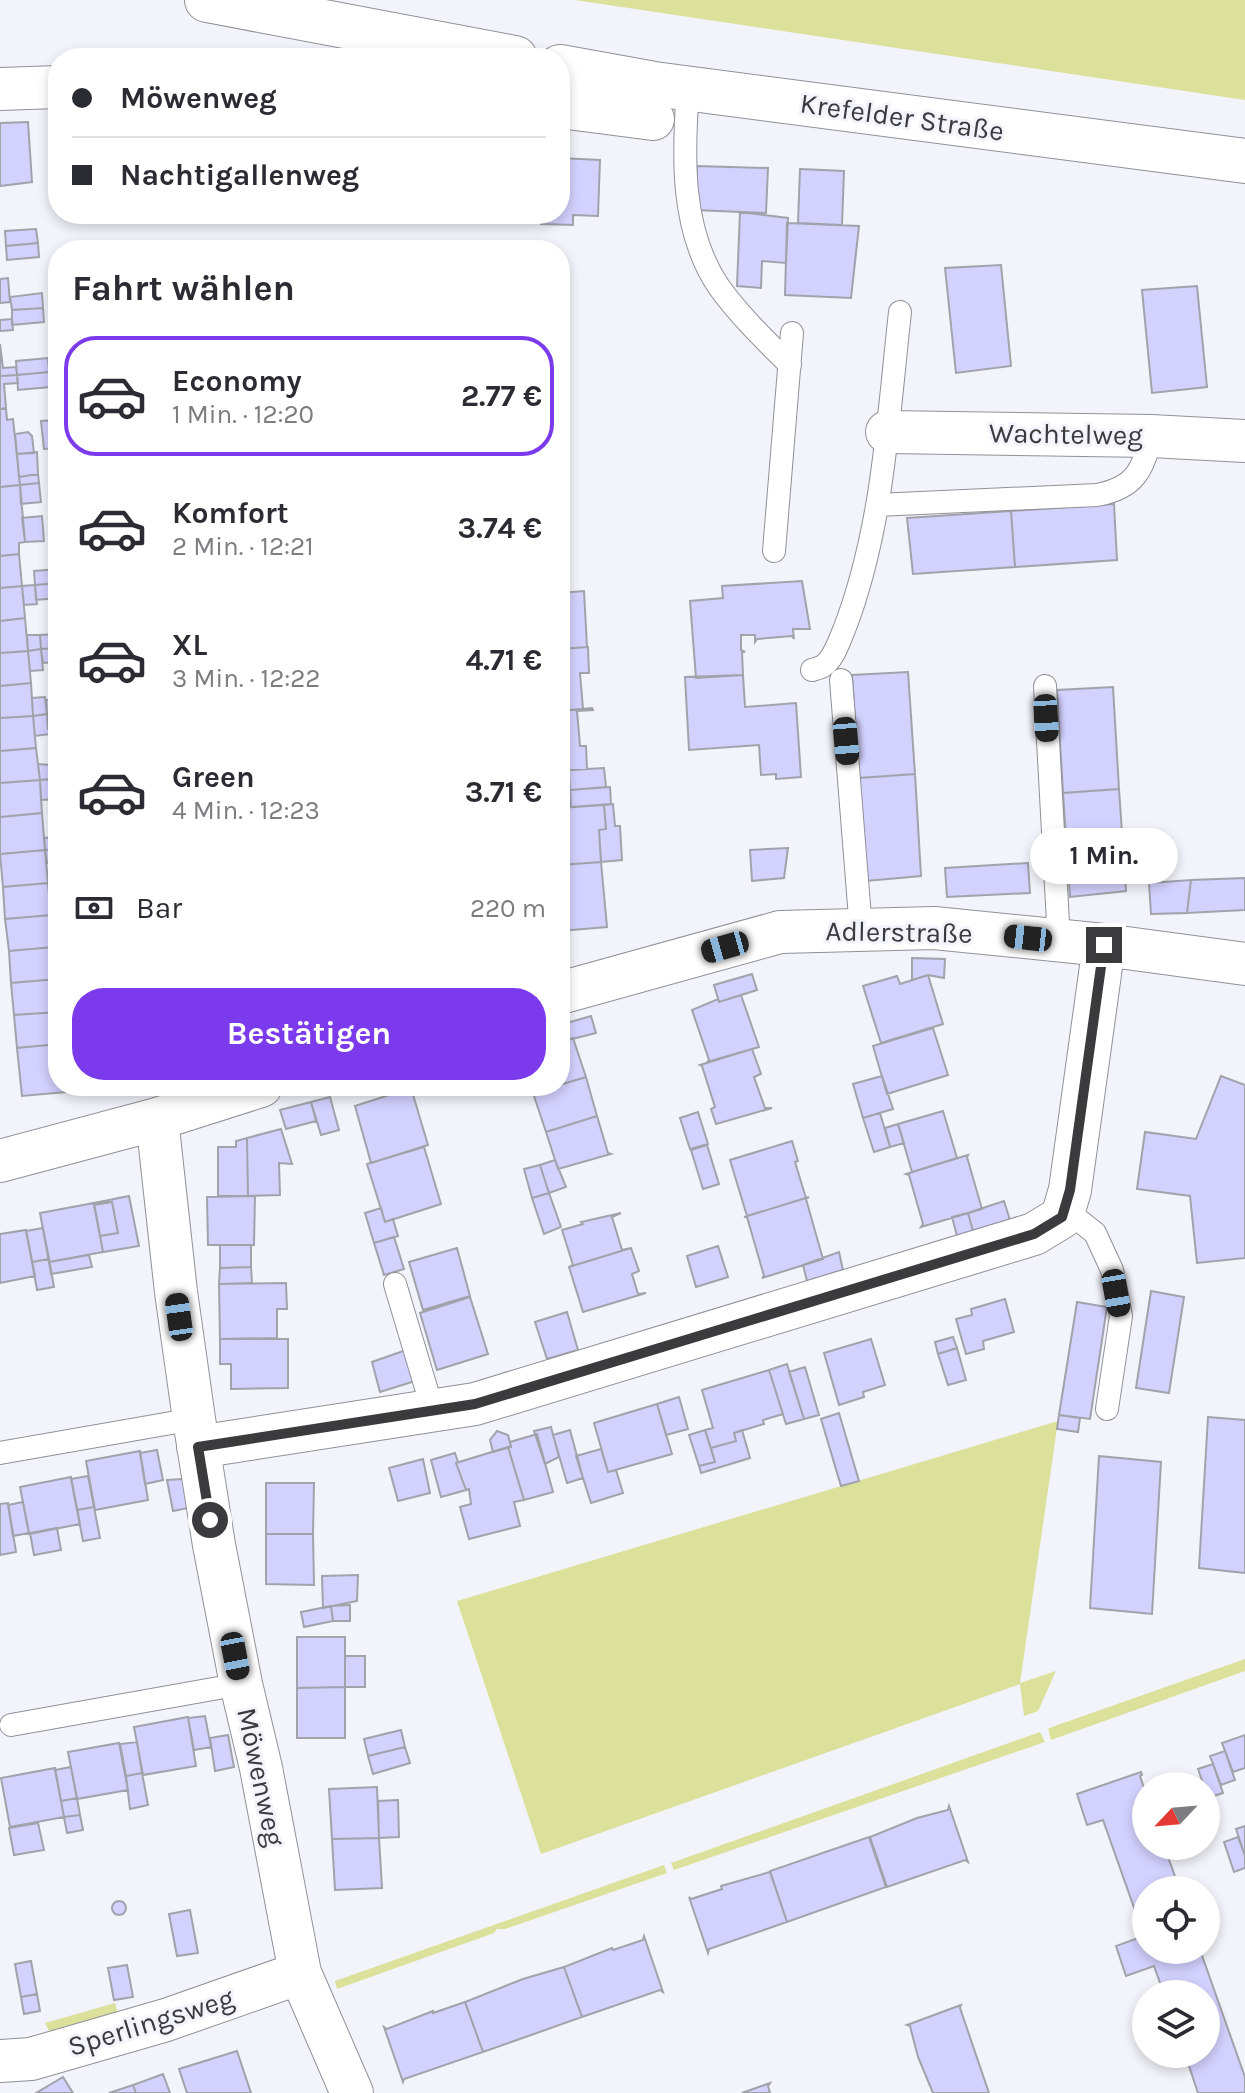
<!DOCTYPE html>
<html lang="de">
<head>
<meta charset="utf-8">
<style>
  :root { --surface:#fff; --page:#f7f7f7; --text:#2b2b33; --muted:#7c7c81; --line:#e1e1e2; --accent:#7c3aed }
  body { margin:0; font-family:Karla,sans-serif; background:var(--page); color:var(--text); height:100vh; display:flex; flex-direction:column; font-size:30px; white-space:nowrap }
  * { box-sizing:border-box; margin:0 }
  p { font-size:26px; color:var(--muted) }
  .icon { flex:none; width:44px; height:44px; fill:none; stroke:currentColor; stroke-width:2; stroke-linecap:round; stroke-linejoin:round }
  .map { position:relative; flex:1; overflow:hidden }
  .panel { position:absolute; left:48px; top:240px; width:522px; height:856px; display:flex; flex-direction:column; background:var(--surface); border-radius:32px; box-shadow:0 4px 12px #0003 }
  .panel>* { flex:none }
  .top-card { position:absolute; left:48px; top:48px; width:522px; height:176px; border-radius:32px; box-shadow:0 4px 12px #0003; display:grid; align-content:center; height:176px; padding:0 24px; background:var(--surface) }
  .needle { width:52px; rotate:244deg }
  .controls { position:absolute; left:1132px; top:1772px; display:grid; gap:16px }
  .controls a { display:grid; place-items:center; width:88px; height:88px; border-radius:50%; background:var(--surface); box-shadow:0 4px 12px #0003; font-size:40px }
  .end { position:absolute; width:36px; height:36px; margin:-18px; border:10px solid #3b3b3e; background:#fff; box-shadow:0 0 0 4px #fff }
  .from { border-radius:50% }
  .bubble { position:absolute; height:56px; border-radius:28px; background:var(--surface); box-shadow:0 4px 12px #0003; font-size:26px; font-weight:700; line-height:56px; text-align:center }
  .car { position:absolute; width:24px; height:48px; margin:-24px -12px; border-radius:10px; box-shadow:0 0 6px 2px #0007; background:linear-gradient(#222 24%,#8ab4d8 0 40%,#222 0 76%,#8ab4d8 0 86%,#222 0) }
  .top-card b { display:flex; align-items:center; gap:28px; height:76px; font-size:30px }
  .top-card b+b { border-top:2px solid var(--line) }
  .top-card i { width:20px; height:20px; background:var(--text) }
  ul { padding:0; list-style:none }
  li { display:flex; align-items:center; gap:24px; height:120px; margin:0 16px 12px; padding:0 8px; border:4px solid transparent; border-radius:32px }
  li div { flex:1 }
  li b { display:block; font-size:30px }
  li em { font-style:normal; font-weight:700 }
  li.current { border-color:var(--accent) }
  li>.icon { width:72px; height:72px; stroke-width:1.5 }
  h2 { padding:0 24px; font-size:36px; line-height:96px }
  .pay { display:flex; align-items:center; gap:20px; height:88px; padding:0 24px; font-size:30px }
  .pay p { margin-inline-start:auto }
  .button { display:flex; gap:16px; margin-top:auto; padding:16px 24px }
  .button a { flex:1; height:92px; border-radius:32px; background:var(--accent); color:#fff; font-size:32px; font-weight:700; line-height:92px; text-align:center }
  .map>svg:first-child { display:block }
</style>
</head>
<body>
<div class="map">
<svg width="1245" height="2093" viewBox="0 0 1245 2093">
  <rect width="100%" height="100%" fill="#f3f3fb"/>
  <path fill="#dbe09b" d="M575 0H1245V100Z
    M1058 1421 1020 1683 1056 1671 1038 1711 1024 1716 1020 1684 541 1854 457 1601Z
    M1245 1659V1671L1051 1740 1048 1729 1052 1727Z
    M1040 1732 1045 1742 674 1870 671 1863Z
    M664 1865 667 1873 505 1929H497L494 1933 337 1989 335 1981Z
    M115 2003 119 2018 50 2033 45 2023Z"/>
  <path fill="#d3d1fe" stroke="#a2a2aa" stroke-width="2" d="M28 122 32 182 0 186V123Z
    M560 158 600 160 598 216 573 215V225L541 224 542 214H560Z
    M697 166 768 168 766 213 695 210Z
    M800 169 844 171 842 225 798 223Z
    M740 212 788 218 786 263 762 261 761 288 737 286Z
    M787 223 859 226 851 298 785 295Z
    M36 229 38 243 6 246 5 231Z
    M38 243 39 257 7 260 6 246Z
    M1001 265 1011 366 956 373 945 268Z
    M8 278 10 302 0 303V279Z
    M1197 286 1207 387 1152 393 1142 290Z
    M42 293 43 308 12 310 10 297Z
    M43 308 44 322 12 325V310Z
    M12 319 13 330 0 331V320Z
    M0 344 3 368 16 367 17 375 0 376Z
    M48 358 49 372 17 375 16 361Z
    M58 371V386L50 387 49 372Z
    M49 372 50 387 18 390 17 375Z
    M17 375 18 383 4 384 6 408 0 409V376Z
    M6 408 7 420 13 419 20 485 0 487V409Z
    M58 420V448L44 449 41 421Z
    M28 432 32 436 34 453 17 454 15 434Z
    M37 452 38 474 19 477 17 454Z
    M38 474 39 483 20 485 19 477Z
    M39 483 41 502 21 504 20 485Z
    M20 485 25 542 19 543V554L0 556V487Z
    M1114 504 1117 560 1015 567 1011 511Z
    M58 506V534L52 535 49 507Z
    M1011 511 1015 567 913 574 907 518Z
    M42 516 44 541 25 542 22 518Z
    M19 554 22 586 0 588V556Z
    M58 569V583L35 585 34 571Z
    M802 581 810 629H793L794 639 792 636 757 639 755 642V635H741V650L745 652H742L743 675 696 678 690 601 723 598 722 586Z
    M58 583V598L36 600 35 585Z
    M35 585 37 604 24 605 22 586Z
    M22 586 25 618 0 621V588Z
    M584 591 587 647 560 649V593Z
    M25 618 28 651 0 653V621Z
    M58 634V648L41 649 40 635Z
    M27 635H40L41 649 28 651Z
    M588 647 589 673H580L583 709 560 711V649Z
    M58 648V662L43 663 41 649Z
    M41 649 43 670 30 671 28 651Z
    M28 651 31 683 0 686V653Z
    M908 672 915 774 859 778 852 675Z
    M743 675 745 707 796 703 801 777 776 779V774L761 775 759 745 689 750 685 677Z
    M31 683 33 716 0 718V686Z
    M1113 687 1119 789 1063 793 1057 690Z
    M45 697 47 714 33 716 32 698Z
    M58 699V713L47 714 46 700Z
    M592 708 593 710 577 711 580 746H586L587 769 560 771V711Z
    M58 713V728L48 729 47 714Z
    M47 714 48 729 58 728V733L35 736 33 716Z
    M33 716 36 748 0 751V718Z
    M36 748 40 780 0 783V751Z
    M38 764 51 765 52 779 40 780Z
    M604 768 606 787 570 790 569 770Z
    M915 774 921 876 866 881 859 778Z
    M52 779 53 793H58V799L41 800 40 780Z
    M40 780 42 813 0 817V783Z
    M610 787 611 804 571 807 570 790Z
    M1119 789 1126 891 1070 897 1063 793Z
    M613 804 615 826H620L622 860 601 862 599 830 606 829 604 805Z
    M604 805 606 829 599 830 601 862 560 865V808Z
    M42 813 45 850 0 854V817Z
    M58 837V849L45 850 44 838Z
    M788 848 784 878 752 881 750 850Z
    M58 849V862L47 863 45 850Z
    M45 850 48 883 3 887 0 854Z
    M601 862 607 927 560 931V865Z
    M1028 863 1030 893 947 897 945 868Z
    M1245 878V910L1187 913 1191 880Z
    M1191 880 1187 913 1151 914 1149 883Z
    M48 883 51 915 5 919 3 887Z
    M58 901V914L51 915 50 902Z
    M51 915 54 947 9 951 5 919Z
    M54 947 57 979 11 983 9 951Z
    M912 958 945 959 944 978 928 975 912 980Z
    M752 974 757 990 719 1002 714 985Z
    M928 975 943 1024 881 1043 863 986 897 976 900 984Z
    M57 979 58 1012 14 1015 11 983Z
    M741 995 759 1047 707 1062 709 1060 692 1010 718 999 719 1002Z
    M58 1012V1044L17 1048 14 1015Z
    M591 1016 596 1033 564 1041 560 1025Z
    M933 1028 948 1075 887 1094 873 1046Z
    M573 1038 586 1077 560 1085V1042Z
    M58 1044V1086H66V1092L22 1096 17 1048Z
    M752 1049 761 1074 754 1077 765 1108H772L716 1124 711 1109 715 1107 702 1066 700 1065Z
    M882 1076 893 1109 863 1118 853 1084Z
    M1221 1076 1245 1085V1258L1197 1263 1190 1196 1137 1189 1145 1132 1196 1139Z
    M586 1077 597 1116 546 1132 533 1093Z
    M411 1088 428 1145 371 1163 355 1106Z
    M330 1097 339 1130 321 1135 311 1102Z
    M311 1102 316 1121 286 1129 280 1110Z
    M943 1111 957 1158 912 1172 898 1124Z
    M698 1112 708 1144 690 1149 680 1118Z
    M880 1113 890 1147 874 1152 863 1118Z
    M597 1116 608 1153 611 1154 558 1169 546 1132Z
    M898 1124 904 1143 890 1147 885 1128Z
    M281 1129 292 1164 279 1163 280 1195 248 1196 247 1138Z
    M247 1138 248 1196H218V1147H236V1141Z
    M792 1141 798 1161 795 1162 806 1198 747 1216 730 1160Z
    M707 1145 719 1184 703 1189 691 1150Z
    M424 1147 441 1204 385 1222 367 1164Z
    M968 1155 967 1157 982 1209 921 1227 923 1224 909 1175 906 1174Z
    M555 1160 566 1187 549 1193 540 1165Z
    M540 1165 549 1193 532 1198 524 1169Z
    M549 1193 561 1227 544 1234 532 1198Z
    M129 1196 139 1246 103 1252 100 1236 118 1233 112 1202 94 1203Z
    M255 1196 254 1245H208L207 1197Z
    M809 1197 806 1199 823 1259 762 1278 764 1276 747 1217H744Z
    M1004 1201 1010 1220 973 1231 968 1213Z
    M112 1202 118 1233 100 1236 94 1205Z
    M94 1203 103 1252 49 1262 40 1213Z
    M381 1208 385 1222 393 1219 398 1236 374 1243 365 1213Z
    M621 1213 612 1217 622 1250 631 1248 569 1267 573 1265 562 1230 583 1224 581 1222Z
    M968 1213 973 1231 957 1236 952 1217Z
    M43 1228 49 1259 32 1262 26 1231Z
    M26 1230 35 1276 0 1283V1234Z
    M394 1237 404 1269 384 1275 374 1243Z
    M220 1245H251V1267L220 1268Z
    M718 1246 728 1277 696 1287 687 1256Z
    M457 1248 470 1296 423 1310 409 1262Z
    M631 1248 639 1271 632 1274 638 1294 646 1293 583 1312 569 1267Z
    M839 1252 843 1270 807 1281 803 1265Z
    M89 1255 92 1267 51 1274 49 1262Z
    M49 1259 54 1287 37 1290 32 1262Z
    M251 1267 252 1283 219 1284 220 1268Z
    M286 1283 287 1309H277V1338L220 1339 219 1284Z
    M1151 1291 1184 1297 1169 1393 1136 1388Z
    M470 1297 488 1354 437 1370 420 1313Z
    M1005 1299 1014 1332 983 1341 984 1349 966 1354 956 1319 972 1315 971 1309Z
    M1077 1302 1107 1307 1090 1419 1059 1415Z
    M567 1312 578 1350 547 1359 535 1322Z
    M953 1337 957 1348 938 1354 935 1342Z
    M220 1339H288V1388L231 1389V1364H220Z
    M871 1339 885 1385 863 1392 864 1397 839 1405 824 1353Z
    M957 1348 966 1380 948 1385 938 1354Z
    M406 1350 415 1381 380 1392 372 1362Z
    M787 1364 804 1419 786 1424 769 1370Z
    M805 1367 819 1415 804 1419 789 1372Z
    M769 1370 783 1414 763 1420 764 1424 734 1433 736 1441 711 1448 705 1430 713 1428 702 1390Z
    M679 1397 688 1429 666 1435 657 1404Z
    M657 1404 672 1454 608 1472 594 1423Z
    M839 1413 859 1481 841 1486 821 1419Z
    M1059 1415 1080 1418 1078 1432 1057 1429Z
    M1208 1417 1245 1420V1573L1199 1568Z
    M551 1427 559 1457 545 1464 534 1431Z
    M570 1430 583 1478 567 1483 553 1435Z
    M705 1430 715 1462 699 1466 689 1435Z
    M742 1430 750 1458 701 1473 699 1466 715 1462 711 1448 736 1441 734 1433Z
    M497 1431 508 1435 511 1447 493 1452 490 1440Z
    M537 1434 553 1492 524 1500 508 1447H511L510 1442Z
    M508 1447 524 1500 514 1502 520 1526 469 1539 460 1507 471 1504 469 1489 466 1490 456 1463Z
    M601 1449 608 1472 616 1470 623 1493 591 1503 576 1456Z
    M157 1450 163 1480 145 1484 140 1453Z
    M140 1451 148 1500 95 1510 86 1461Z
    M455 1453 458 1462 456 1463 466 1490 441 1497 431 1460Z
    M1099 1456 1161 1462 1152 1614 1090 1608Z
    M423 1459 430 1493 398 1501 389 1468Z
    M88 1476 94 1507 77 1510 71 1479Z
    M71 1477 80 1524 29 1534 20 1487Z
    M183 1479 188 1508 173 1511 167 1480Z
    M266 1483H314L313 1534H266Z
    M23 1502 29 1533 13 1536 8 1505Z
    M8 1503 16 1552 0 1555V1504Z
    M94 1507 100 1538 83 1541 77 1510Z
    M57 1528 61 1550 34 1555 30 1533Z
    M266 1534H313L314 1585 266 1584Z
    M358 1575 357 1601 323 1608 322 1576Z
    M350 1605V1621H333L331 1606Z
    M331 1606 333 1621 304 1627 301 1612Z
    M297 1637H345V1687L297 1688Z
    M345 1656H365V1687H345Z
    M345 1687V1738H297V1688Z
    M205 1716 211 1747 194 1750 188 1718Z
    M188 1717 196 1766 143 1775 134 1727Z
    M401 1730 405 1747 368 1756 364 1739Z
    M228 1735 234 1767 215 1771 210 1738Z
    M1245 1735V1768L1233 1772 1222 1743Z
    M137 1742 142 1773 126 1776 120 1744Z
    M119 1743 128 1790 77 1799 68 1752Z
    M405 1747 410 1763 373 1774 368 1756Z
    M1225 1751 1235 1780 1221 1785 1210 1756Z
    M1213 1764 1223 1793 1208 1798 1198 1769Z
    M71 1767 77 1798 61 1801 55 1770Z
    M55 1768 64 1817 10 1827 1 1778Z
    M1141 1772 1142 1775 1140 1776 1146 1794V1846H1164L1180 1890H1146V1950H1200L1245 2077V2093H1198L1185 2054H1206V1994H1164L1154 1966 1126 1976 1116 1946 1144 1936 1103 1820 1087 1825 1077 1794Z
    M142 1773 148 1805 130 1809 126 1776Z
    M377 1787 379 1838 332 1839 329 1789Z
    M77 1798 80 1815 64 1817 61 1801Z
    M398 1800 399 1837 379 1838 378 1801Z
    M949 1806 968 1862 965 1860 887 1887 870 1837 917 1818 948 1810Z
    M80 1815 83 1830 67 1833 64 1817Z
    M38 1823 44 1850 14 1855 9 1828Z
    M1245 1826V1856L1236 1829Z
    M869 1837 886 1887 787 1922 770 1871Z
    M1238 1837 1245 1856V1868L1234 1872 1224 1842Z
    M379 1838 382 1888 335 1890 332 1839Z
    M770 1872 787 1922 709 1949 708 1953 689 1897 691 1899 722 1889 721 1886Z
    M112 1908a7 7 0 1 1 14 0a7 7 0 1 1-14 0Z
    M190 1910 198 1953 177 1956 169 1914Z
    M644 1936 663 1992 660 1990 582 2017 564 1967 612 1948 613 1950 643 1940Z
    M31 1961 37 1994 21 1997 15 1964Z
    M127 1965 133 1997 114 2000 108 1968Z
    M564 1967 582 2017 483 2052 465 2002 523 1979Z
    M37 1994 40 2011 24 2014 21 1997Z
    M465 2002 483 2052 404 2079 403 2082 384 2027 387 2029 433 2011V2013Z
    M961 2005 960 2008 989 2093H933L918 2057 910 2026 907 2025Z
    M237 2051 251 2093H187L179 2069Z
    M163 2074 170 2093H136L133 2085Z
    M63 2077 73 2093H36Z
    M770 2083 768 2086 770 2093H742Z
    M133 2085 136 2093H109Z"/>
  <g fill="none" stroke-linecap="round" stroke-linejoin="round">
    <defs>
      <path id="service" d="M688 88C683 154 680 230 719 287 739 315 766 341 790 365
        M877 505 1097 495C1135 488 1143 470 1151 436
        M774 551 792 333
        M812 670C815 669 820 668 823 666 834 659 839 641 844 630 883 529 888 419 900 312
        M841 680 861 930
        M1045 686 1059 941
        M1062 1217 1081 1222 1095 1233 1112 1270 1121 1316 1107 1409
        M395 1284 433 1411
        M0 1453 194 1419
        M11 1725 241 1684"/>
      <path id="minor" d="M0 89 58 87
        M560 107 653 119
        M887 432 1151 436 1245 441
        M560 993 780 932 934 928 1104 945 1245 964
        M157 1119 176 1292 194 1419 214 1545 241 1684 261 1768 300 1973 352 2093
        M0 1161 157 1119 261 1086
        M198 1447 475 1404 1034 1234 1062 1217 1070 1190 1104 945
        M0 2061 31 2059 166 2020 300 1973"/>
      <path id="secondary" d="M207 0 515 58
        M560 67 654 84 1245 161"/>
    </defs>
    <use href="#service" stroke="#909098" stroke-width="24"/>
    <use href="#minor" stroke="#909098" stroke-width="44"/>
    <use href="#secondary" stroke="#909098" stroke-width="46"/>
    <use href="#service" stroke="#fff" stroke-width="22"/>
    <use href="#minor" stroke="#fff" stroke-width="42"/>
    <use href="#secondary" stroke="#fff" stroke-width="44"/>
  </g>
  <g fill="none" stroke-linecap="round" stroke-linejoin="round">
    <path stroke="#3b3b3e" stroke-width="10" d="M210 1520 198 1447 475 1404 1034 1234 1062 1217 1070 1190 1104 945"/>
  </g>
  <g text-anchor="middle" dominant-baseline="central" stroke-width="6" stroke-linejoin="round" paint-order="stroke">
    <g font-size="28" fill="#3b3b3e" stroke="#f3f3fb">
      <text transform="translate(902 117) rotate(8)">Krefelder Straße</text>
      <text transform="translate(1066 434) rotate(1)">Wachtelweg</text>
      <text transform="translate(899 932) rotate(1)">Adlerstraße</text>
      <text transform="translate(261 1777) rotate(78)">Möwenweg</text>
      <text transform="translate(151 2022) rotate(-17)">Sperlingsweg</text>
    </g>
  </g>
</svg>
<div class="controls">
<a><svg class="needle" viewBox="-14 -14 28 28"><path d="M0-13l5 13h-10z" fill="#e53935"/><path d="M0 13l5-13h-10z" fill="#7c7c81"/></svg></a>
<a><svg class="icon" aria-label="locate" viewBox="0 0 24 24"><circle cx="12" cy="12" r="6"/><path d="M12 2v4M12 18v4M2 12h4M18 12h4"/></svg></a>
<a><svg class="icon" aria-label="layers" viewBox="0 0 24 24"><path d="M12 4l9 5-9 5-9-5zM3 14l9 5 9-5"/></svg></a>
</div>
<i class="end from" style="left:210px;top:1520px"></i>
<i class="end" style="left:1104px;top:945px"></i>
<div class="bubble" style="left:1030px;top:828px;width:148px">1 Min.</div>
<i class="car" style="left:1046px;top:718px;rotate:177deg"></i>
<i class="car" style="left:846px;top:741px;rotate:175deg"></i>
<i class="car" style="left:1028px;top:938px;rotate:276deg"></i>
<i class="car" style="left:725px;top:947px;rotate:254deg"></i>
<i class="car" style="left:1116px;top:1293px;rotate:170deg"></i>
<i class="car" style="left:179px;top:1317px;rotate:352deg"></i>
<i class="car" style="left:235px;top:1656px;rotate:169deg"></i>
<div class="top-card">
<b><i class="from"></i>Möwenweg</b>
<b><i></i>Nachtigallenweg</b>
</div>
<section class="panel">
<h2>Fahrt wählen</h2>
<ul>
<li class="current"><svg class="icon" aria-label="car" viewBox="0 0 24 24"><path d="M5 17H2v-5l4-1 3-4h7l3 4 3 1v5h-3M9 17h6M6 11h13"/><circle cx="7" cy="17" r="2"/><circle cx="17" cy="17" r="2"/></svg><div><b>Economy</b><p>1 Min. · 12:20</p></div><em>2.77 €</em></li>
<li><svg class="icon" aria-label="car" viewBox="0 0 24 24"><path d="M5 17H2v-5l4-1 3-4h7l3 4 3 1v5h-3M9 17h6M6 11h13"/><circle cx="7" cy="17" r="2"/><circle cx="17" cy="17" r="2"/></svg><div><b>Komfort</b><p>2 Min. · 12:21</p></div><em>3.74 €</em></li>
<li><svg class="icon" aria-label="car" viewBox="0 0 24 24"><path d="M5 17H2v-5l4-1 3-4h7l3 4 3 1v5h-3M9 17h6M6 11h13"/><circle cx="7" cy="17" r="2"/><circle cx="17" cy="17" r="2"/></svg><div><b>XL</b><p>3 Min. · 12:22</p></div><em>4.71 €</em></li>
<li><svg class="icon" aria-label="car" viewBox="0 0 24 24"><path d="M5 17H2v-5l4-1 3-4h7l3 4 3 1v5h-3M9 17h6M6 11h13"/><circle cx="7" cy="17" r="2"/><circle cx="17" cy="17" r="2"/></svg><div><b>Green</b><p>4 Min. · 12:23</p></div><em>3.71 €</em></li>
</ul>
<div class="pay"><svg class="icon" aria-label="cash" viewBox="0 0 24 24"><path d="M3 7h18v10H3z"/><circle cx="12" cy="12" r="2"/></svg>Bar<p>220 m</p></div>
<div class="button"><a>Bestätigen</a></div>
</section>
</div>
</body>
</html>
